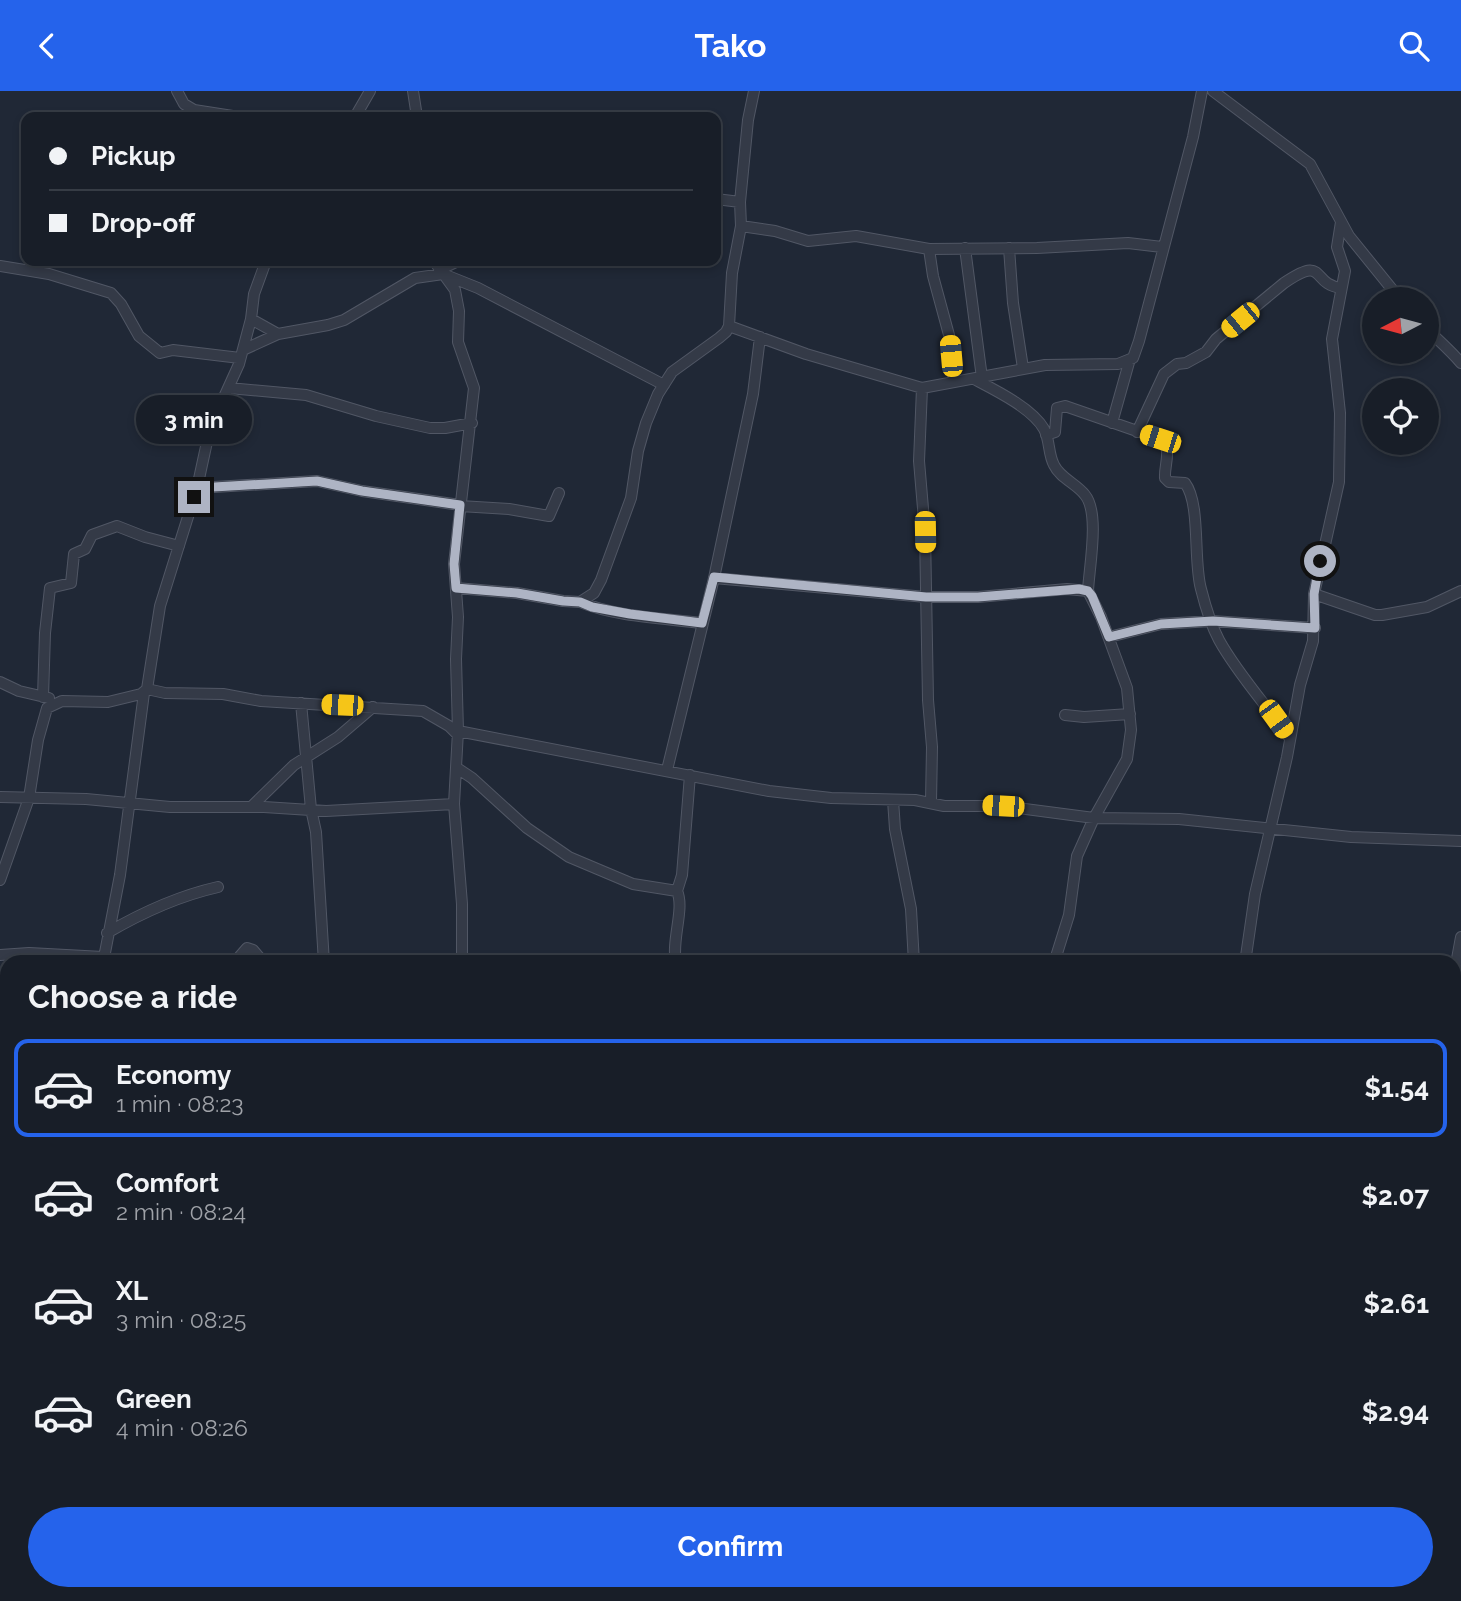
<!DOCTYPE html>
<html lang="en">
<head>
<meta charset="utf-8">
<style>
  :root { --surface:#181e28; --page:#212730; --text:#f1f3f6; --muted:#9fa2a8; --line:#363c45; --accent:#2563eb }
  body { margin:0; font-family:Raleway,sans-serif; background:var(--page); color:var(--text); height:100vh; display:flex; flex-direction:column; font-size:26px; white-space:nowrap }
  * { box-sizing:border-box; margin:0 }
  p { font-size:23px; color:var(--muted) }
  .icon { flex:none; width:38px; height:38px; fill:none; stroke:currentColor; stroke-width:2; stroke-linecap:round; stroke-linejoin:round }
  .map { position:relative; flex:1; overflow:hidden }
  .details { position:absolute; left:0px; top:864px; width:1461px; height:646px; display:flex; flex-direction:column; background:var(--surface); border-radius:21px 21px 0 0; box-shadow:0 4px 10px #0003,0 0 0 2px var(--line) }
  .details>* { flex:none }
  .guide { position:absolute; left:21px; top:21px; width:700px; height:154px; border-radius:14px; box-shadow:0 4px 10px #0003,0 0 0 2px var(--line); display:grid; align-content:center; height:154px; padding:0 28px; background:var(--surface) }
  .needle { width:46px; rotate:264deg }
  .buttons { position:absolute; left:1362px; top:196px; display:grid; gap:14px }
  .buttons a { display:grid; place-items:center; width:77px; height:77px; border-radius:50%; background:var(--surface); box-shadow:0 4px 10px #0003,0 0 0 2px var(--line); font-size:35px }
  .end { position:absolute; width:32px; height:32px; margin:-16px; border:9px solid #aeb4c4; background:#111; box-shadow:0 0 0 4px #111 }
  .from { border-radius:50% }
  .bubble { position:absolute; height:49px; border-radius:24px; background:var(--surface); box-shadow:0 4px 10px #0003,0 0 0 2px var(--line); font-size:23px; font-weight:700; line-height:49px; text-align:center }
  .car { position:absolute; width:21px; height:42px; margin:-21px -10px; border-radius:9px; box-shadow:0 0 5px 2px #0007; background:linear-gradient(#f5c518 24%,#345 0 40%,#f5c518 0 76%,#345 0 86%,#f5c518 0) }
  .guide b { display:flex; align-items:center; gap:24px; height:66px; font-size:26px }
  .guide b+b { border-top:2px solid var(--line) }
  .guide i { width:18px; height:18px; background:var(--text) }
  ul { padding:0; list-style:none }
  li { display:flex; align-items:center; gap:21px; height:98px; margin:0 14px 10px; padding:0 14px; border:4px solid transparent; border-radius:14px }
  li div { flex:1 }
  li b { display:block; font-size:26px }
  li em { font-style:normal; font-weight:700 }
  li.selected { border-color:var(--accent) }
  li>.icon { width:63px; height:63px; stroke-width:1.5 }
  h2 { padding:0 28px; font-size:32px; line-height:84px }
  .button { display:flex; gap:14px; margin-top:auto; padding:14px 28px }
  .button a { flex:1; height:80px; border-radius:42px; background:var(--accent); color:#fff; font-size:28px; font-weight:700; line-height:80px; text-align:center }
  header { display:flex; justify-content:space-between; align-items:center; height:91px; padding:0 28px; background:var(--accent); color:#fff; font-size:32px; font-weight:700 }
  .map>svg:first-child { display:block }
</style>
</head>
<body>
<header><svg class="icon" aria-label="back" viewBox="0 0 24 24"><path d="M15 5l-7 7 7 7"/></svg>Tako<svg class="icon" aria-label="search" viewBox="0 0 24 24"><circle cx="10" cy="10" r="6"/><path d="M15 15l6 6"/></svg></header>
<div class="map">
<svg width="1461" height="1510" viewBox="0 0 1461 1510">
  <rect width="100%" height="100%" fill="#202836"/>
  <g fill="none" stroke-linecap="round" stroke-linejoin="round">
    <defs>
      <path id="minor" d="M177 0 184 13 194 19 239 26
        M413 0 417 26
        M1213 0 1310 73 1349 145 1400 208
        M355 26 370 0
        M716 108 740 111
        M741 135 775 140 808 150 856 145 929 158 1037 157 1128 152 1162 156
        M965 157 982 287
        M1009 157 1013 212 1023 277
        M929 158 933 185 949 244 954 290
        M434 170 455 199 459 220 458 251 474 297 454 473 458 526 456 568 458 640 454 713 462 813V872
        M0 175 49 183 111 202 121 213 139 245 160 262 173 259 240 267
        M439 179 458 170
        M251 228 278 243
        M729 235 806 263 922 297 1045 274 1118 273 1133 267 1139 250 1193 46 1202 0
        M1426 237C1438 249 1450 259 1461 272
        M243 259 278 243 328 234 344 229 415 187 443 183 478 197 664 294
        M974 288C995 299 1032 317 1044 338 1050 349 1048 363 1054 374 1060 387 1077 393 1085 404 1100 422 1089 477 1088 500
        M229 297 306 304 376 325 430 337H445L472 332
        M922 297 919 370 925 441 928 609 932 656 931 711
        M1112 332 1130 268
        M1137 341 1164 283 1177 273 1186 272 1206 261 1216 248 1284 192C1327 163 1310 193 1341 197
        M1046 344 1055 341 1057 317 1065 315 1160 348C1173 358 1164 373 1165 387L1169 391 1185 392C1201 413 1193 470 1201 498 1205 514 1211 534 1219 549 1237 582 1267 615 1289 646
        M197 397 317 390 362 400 460 414
        M460 415 509 418 549 425 559 402
        M714 487 926 506H978L1067 498 1088 500 1101 526 1127 597 1131 639 1127 668 1094 727 1077 765 1069 824 1054 872
        M456 497 517 502 563 510 580 511 594 502 601 489 631 407 638 360 646 332 658 303 672 281 719 247 726 241 729 235 732 182 741 135 740 111 748 29 754 0
        M1314 503 1375 524H1382L1427 516 1461 500
        M580 511C617 526 662 527 702 532
        M1109 546 1161 533 1212 530 1315 537
        M0 591 19 600 49 607
        M147 598 165 602 223 603 261 610 423 620 449 635 458 644
        M43 606 45 542 50 497 71 492 74 463 85 458 92 444 117 435 145 446 179 455
        M301 612 311 718 316 741 324 872
        M1065 624 1084 626 1130 623
        M458 640 769 700 831 707 915 709 944 715H1003L1094 727 1179 728 1351 746 1461 750
        M457 677 472 687 527 737 569 766 633 793 677 800C685 818 671 849 676 872
        M667 679 714 487 753 303 760 246
        M0 706 86 708 170 716H264L326 720 454 713
        M893 709 895 738 911 818 914 872
        M251 716 294 674 338 646 373 616
        M0 789 29 707 38 649 47 617 62 610 108 611 141 603 147 598 160 515 197 397 210 337 239 273 251 228 254 203 266 170
        M677 800 682 784 690 684
        M107 842C143 821 178 805 218 796
        M0 864 29 862 103 866
        M103 872 120 784 144 602
        M234 872 247 857 253 859 264 872
        M1245 872 1255 803 1287 666 1300 594 1313 550 1314 503 1339 391 1340 322 1332 248 1345 180 1337 156 1341 131
        M1454 884 1461 846
        M0 904 7 905
        M1454 976 1461 978
        M0 1010 7 1012
        M0 1174 7 1173
        M0 1202 7 1190
        M0 1293 7 1302
        M1454 1339 1461 1340
        M0 1405 7 1417
        M1454 1489H1461
        M29 1503V1510
        M148 1503 178 1510
        M523 1503 534 1510
        M682 1503 683 1510
        M955 1503 975 1510
        M71 1510 75 1503
        M342 1510 353 1503
        M472 1510 473 1503
        M908 1510 909 1503
        M1122 1510 1128 1503
        M1272 1510V1503"/>
    </defs>
    <use href="#minor" stroke="#515765" stroke-width="12"/>
    <use href="#minor" stroke="#343a47" stroke-width="10"/>
  </g>
  <g fill="none" stroke-linecap="round" stroke-linejoin="round">
    <path stroke="#aeb4c4" stroke-width="9" d="M194 406 197 397 317 390 362 400 460 414 454 473 456 497 517 502 563 510 580 511 592 516 630 523 702 532 714 486 926 506H978L1079 498 1088 500 1092 505 1109 546 1161 533 1213 530 1315 537 1314 503 1320 470"/>
  </g>
</svg>
<div class="buttons">
<a><svg class="needle" viewBox="-14 -14 28 28"><path d="M0-13l5 13h-10z" fill="#e53935"/><path d="M0 13l5-13h-10z" fill="#9fa2a8"/></svg></a>
<a><svg class="icon" aria-label="locate" viewBox="0 0 24 24"><circle cx="12" cy="12" r="6"/><path d="M12 2v4M12 18v4M2 12h4M18 12h4"/></svg></a>
</div>
<i class="end from" style="left:1320px;top:470px"></i>
<i class="end" style="left:194px;top:406px"></i>
<div class="bubble" style="left:136px;top:304px;width:116px">3 min</div>
<i class="car" style="left:1240px;top:229px;rotate:231deg"></i>
<i class="car" style="left:951px;top:265px;rotate:355deg"></i>
<i class="car" style="left:1160px;top:348px;rotate:288deg"></i>
<i class="car" style="left:925px;top:441px;rotate:179deg"></i>
<i class="car" style="left:342px;top:614px;rotate:272deg"></i>
<i class="car" style="left:1276px;top:628px;rotate:144deg"></i>
<i class="car" style="left:1003px;top:715px;rotate:273deg"></i>
<div class="guide">
<b><i class="from"></i>Pickup</b>
<b><i></i>Drop-off</b>
</div>
<section class="details">
<h2>Choose a ride</h2>
<ul>
<li class="selected"><svg class="icon" aria-label="car" viewBox="0 0 24 24"><path d="M5 17H2v-5l4-1 3-4h7l3 4 3 1v5h-3M9 17h6M6 11h13"/><circle cx="7" cy="17" r="2"/><circle cx="17" cy="17" r="2"/></svg><div><b>Economy</b><p>1 min · 08:23</p></div><em>$1.54</em></li>
<li><svg class="icon" aria-label="car" viewBox="0 0 24 24"><path d="M5 17H2v-5l4-1 3-4h7l3 4 3 1v5h-3M9 17h6M6 11h13"/><circle cx="7" cy="17" r="2"/><circle cx="17" cy="17" r="2"/></svg><div><b>Comfort</b><p>2 min · 08:24</p></div><em>$2.07</em></li>
<li><svg class="icon" aria-label="car" viewBox="0 0 24 24"><path d="M5 17H2v-5l4-1 3-4h7l3 4 3 1v5h-3M9 17h6M6 11h13"/><circle cx="7" cy="17" r="2"/><circle cx="17" cy="17" r="2"/></svg><div><b>XL</b><p>3 min · 08:25</p></div><em>$2.61</em></li>
<li><svg class="icon" aria-label="car" viewBox="0 0 24 24"><path d="M5 17H2v-5l4-1 3-4h7l3 4 3 1v5h-3M9 17h6M6 11h13"/><circle cx="7" cy="17" r="2"/><circle cx="17" cy="17" r="2"/></svg><div><b>Green</b><p>4 min · 08:26</p></div><em>$2.94</em></li>
</ul>
<div class="button"><a>Confirm</a></div>
</section>
</div>
</body>
</html>
